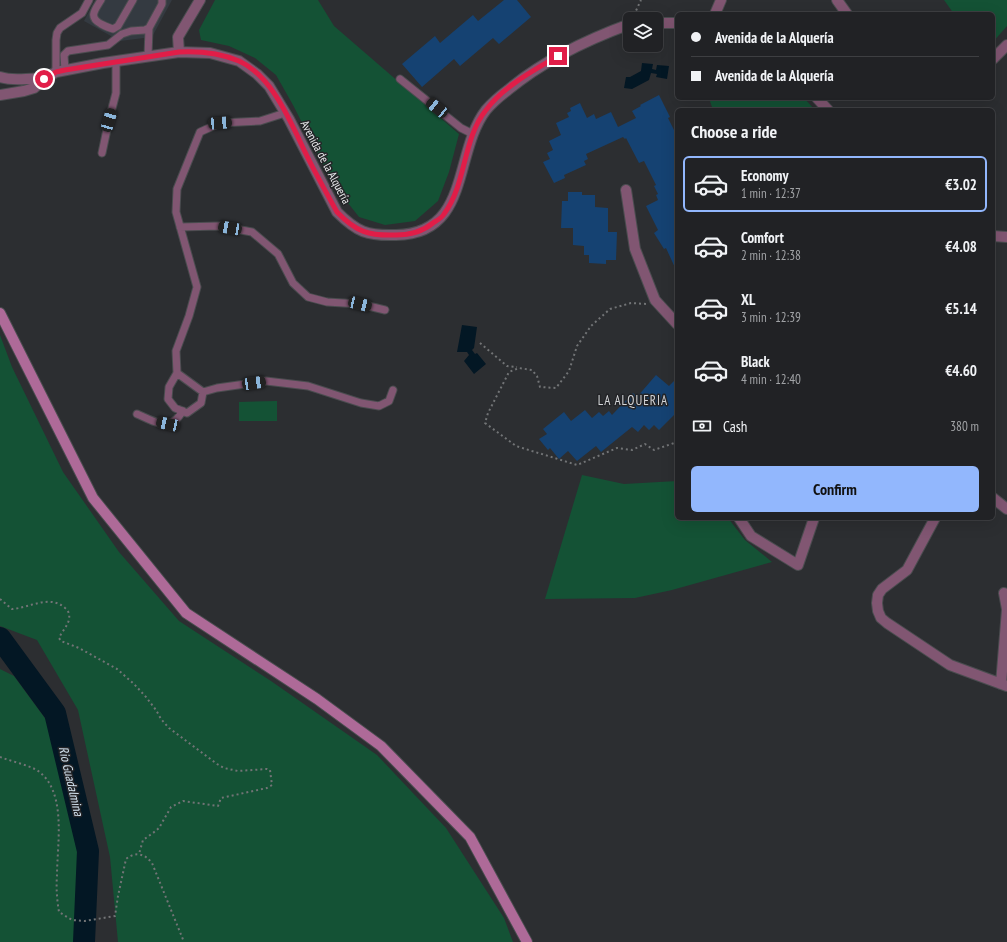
<!DOCTYPE html>
<html lang="en">
<head>
<meta charset="utf-8">
<style>
  :root { --surface:#212225; --page:#292a2d; --text:#f1f3f6; --muted:#a2a4a7; --line:#3e3f42; --accent:#92b7fd }
  body { margin:0; font-family:"PT Sans Narrow",sans-serif; background:var(--page); color:var(--text); height:100vh; display:flex; flex-direction:column; font-size:15px; white-space:nowrap }
  * { box-sizing:border-box; margin:0 }
  p { font-size:13px; color:var(--muted) }
  .icon { flex:none; width:22px; height:22px; fill:none; stroke:currentColor; stroke-width:2; stroke-linecap:round; stroke-linejoin:round }
  .map { position:relative; flex:1; overflow:hidden }
  .side { position:absolute; left:675px; top:108px; width:320px; height:412px; display:flex; flex-direction:column; background:var(--surface); border-radius:6px; box-shadow:0 4px 16px #0002,0 0 0 1px var(--line) }
  .side>* { flex:none }
  .hud { position:absolute; left:675px; top:12px; width:320px; height:88px; border-radius:6px; box-shadow:0 4px 16px #0002,0 0 0 1px var(--line); display:grid; align-content:center; height:88px; padding:0 16px; background:var(--surface) }
  .buttons { position:absolute; left:623px; top:12px; display:grid; gap:8px }
  .buttons a { display:grid; place-items:center; width:40px; height:40px; border-radius:6px; background:var(--surface); box-shadow:0 4px 16px #0002,0 0 0 1px var(--line); font-size:20px }
  .end { position:absolute; width:18px; height:18px; margin:-9px; border:5px solid #e11d48; background:#fff; box-shadow:0 0 0 2px #fff }
  .from { border-radius:50% }
  .car { position:absolute; width:12px; height:24px; margin:-12px -6px; border-radius:5px; box-shadow:0 0 3px 1px #0007; background:linear-gradient(#222 24%,#8ab4d8 0 40%,#222 0 76%,#8ab4d8 0 86%,#222 0) }
  .hud b { display:flex; align-items:center; gap:14px; height:38px; font-size:15px }
  .hud b+b { border-top:1px solid var(--line) }
  .hud i { width:10px; height:10px; background:var(--text) }
  ul { padding:0; list-style:none }
  li { display:flex; align-items:center; gap:12px; height:56px; margin:0 8px 6px; padding:0 8px; border:2px solid transparent; border-radius:6px }
  li div { flex:1 }
  li b { display:block; font-size:15px }
  li em { font-style:normal; font-weight:600 }
  li.on { border-color:var(--accent) }
  li>.icon { width:36px; height:36px; stroke-width:1.5 }
  h2 { padding:0 16px; font-size:18px; line-height:48px }
  .pay { display:flex; align-items:center; gap:10px; height:44px; padding:0 16px; font-size:15px }
  .pay p { margin-inline-start:auto }
  .primary-button { display:flex; gap:8px; margin-top:auto; padding:8px 16px }
  .primary-button a { flex:1; height:46px; border-radius:6px; background:var(--accent); color:#111; font-size:16px; font-weight:600; line-height:46px; text-align:center }
  .map>svg:first-child { display:block }
</style>
</head>
<body>
<div class="map">
<svg width="1007" height="942" viewBox="0 0 1007 942">
  <rect width="100%" height="100%" fill="#2c2e31"/>
  <path fill="#343a41" d="M95 0H172L152 37 120 41 84 21Z"/>
  <path fill="#145235" d="M215 0H318L334 26 459 134 449 172 438 201 415 221 385 225 359 217 333 184 293 105 276 75 255 58 229 46 201 40 199 30Z
    M944 0H1007V26L993 42V14H954Z
    M709 98H804L815 110H713Z
    M0 335 12 367 63 472 119 552 179 621 271 681 377 755 446 828 504 918 513 942H118L110 857 78 710 37 640 0 626Z
    M277 401V421H239V402Z
    M582 475 624 484 677 481V518H728L745 540 772 562 672 590 635 598 545 599Z
    M0 669 14 676 50 725 78 847 77 942H0Z"/>
  <path fill="#031724" d="M642 63 653 64 652 69 656 70 657 65 669 66 667 79 656 77 657 74 651 73 649 80 632 89 624 88 626 77H630L641 71Z
    M462 325 477 327 474 348 472 350 475 354 477 353 486 364 474 374 464 361 469 355 467 352H457Z"/>
  <g fill="none" stroke-linecap="round" stroke-linejoin="round">
    <path stroke="#031724" stroke-width="22" d="M0 638 55 713 88 851 84 942"/>
  </g>
  <path fill="#154272" d="M504 0H517L531 17 499 44 493 38 460 66 454 59 422 87 402 64 435 36 440 43 473 15 478 21Z
    M659 95 670 117 668 118 677 136V272L666 248 664 249 654 233 658 230 646 206 658 200 656 195 658 194 654 186 656 185 644 161 639 163 626 138 625 139 623 137 586 154 588 159 584 161 586 165 564 175 565 178 554 183 543 162 550 159 547 153 553 150 549 141 561 135 556 123 569 117 567 113 571 111 570 108 580 103 587 118 594 114 596 119 611 112 618 127 636 118 632 111 641 106 640 105Z
    M568 192H582V195H595V207L608 208V232H617L616 260H606V264L589 263V255H584V246L573 245V228H561L562 201H568Z
    M656 375 669 386 677 378V412L659 430 654 425 649 430 644 425 638 432 632 427 601 452 596 446 577 461 568 451 559 459 550 448 548 450 539 439 547 434 543 429 564 412 571 421 585 410 592 418 599 412 603 416 609 411 612 415 633 393 637 397Z"/>
  <g fill="none" stroke-linecap="round" stroke-linejoin="round">
    <defs>
      <path id="service" d="M101 0C95 10 88 17 101 24 105 26 109 28 113 29L118 26 133 0
        M148 56 149 28
        M65 70 64 55 68 51 108 45 122 34 131 31 145 30 149 28 162 4V0
        M56 72V40L57 33 60 28 82 13 89 0
        M400 79 461 128 473 134
        M285 113 260 121 220 123 200 132 177 189 176 212 197 287 189 316 176 351 177 373 169 387 168 399 175 408 187 413 201 403 203 392 217 388 266 381 308 386 361 403 379 406 389 401 393 390
        M102 153 109 120 116 93V61
        M180 227 219 226 252 232 278 254 293 283 308 297 327 302 360 304 385 310
        M177 373 203 392
        M137 414C147 418 164 429 174 421 178 419 180 414 183 411"/>
      <path id="minor" d="M837 0 847 14
        M715 14 721 0
        M656 23H677
        M179 52 178 37 200 0
        M993 59 1007 45
        M0 77C15 82 29 77 44 79
        M0 95 24 91 34 88 44 79 56 72 103 63 179 52 210 53 239 61 257 74 269 86 289 119 337 212C357 232 367 236 396 235 471 234 453 153 486 110 492 103 500 96 508 90 544 60 586 40 630 24
        M817 98 828 110
        M626 190 635 249 655 300 677 324
        M993 236 1007 237
        M993 498 1007 509
        M739 518 751 536 798 565 814 518
        M935 518 907 570 882 589 878 595 877 603 878 611 881 618 887 623 950 665 1007 686
        M1004 593 1007 609
        M1001 684 1007 610"/>
      <path id="secondary" d="M0 313 93 498 186 613 317 699 381 746 470 837 527 942"/>
    </defs>
    <use href="#service" stroke="#4a4c4f" stroke-width="9"/>
    <use href="#minor" stroke="#4a4c4f" stroke-width="12"/>
    <use href="#secondary" stroke="#4a4c4f" stroke-width="12"/>
    <path stroke="#727476" stroke-width="2" stroke-dasharray="2 3" stroke-linecap="butt" d="M634 15 641 0
      M646 304 631 303 610 309 591 326 577 346 569 371 556 388 540 387 537 376 532 370 519 368 509 372 488 413 485 423 516 446 577 465 617 448 632 450 645 444 654 450 677 442
      M480 343 507 366 517 367
      M0 599 12 609C29 608 50 594 65 608 68 610 70 614 69 619 68 626 62 631 59 638L61 641 79 648 117 669 134 684 146 697 156 710 161 719 169 728 217 764 224 768 238 771 267 769 270 770 272 785 267 788 221 798 218 806 183 801 171 807 159 828 153 833 143 840 139 854
      M0 757C11 761 24 764 35 769 68 788 57 844 57 875 56 888 57 900 59 912L72 920 85 921 115 916 118 896 126 859C136 851 145 854 152 863L184 942"/>
    <use href="#service" stroke="#815672" stroke-width="7"/>
    <use href="#minor" stroke="#815672" stroke-width="10"/>
    <use href="#secondary" stroke="#ae6a98" stroke-width="10"/>
  </g>
  <g fill="none" stroke-linecap="round" stroke-linejoin="round">
    <path stroke="#e11d48" stroke-width="5" d="M44 79 56 72 65 70 179 52C199 51 220 53 239 61 274 77 292 126 308 158 317 176 327 194 337 212 356 232 369 236 396 235 410 235 422 232 433 223 436 221 442 218 444 214 467 183 462 140 486 110 504 86 533 71 558 56"/>
  </g>
  <g text-anchor="middle" dominant-baseline="central" stroke-width="3" stroke-linejoin="round" paint-order="stroke">
    <g font-size="12" fill="#eaebed" stroke="#232427">
      <text transform="translate(326 162) rotate(62)">Avenida de la Alquería</text>
    </g>
    <g font-size="13" letter-spacing="1" fill="#d4d6d9" stroke="#232427">
      <text x="633" y="400">LA ALQUERIA</text>
    </g>
    <g font-size="13" font-style="italic" fill="#d4e4f1" stroke="#232427">
      <text transform="translate(71 781) rotate(77)">Rio Guadalmina</text>
    </g>
  </g>
</svg>
<div class="buttons">
<a><svg class="icon" aria-label="layers" viewBox="0 0 24 24"><path d="M12 4l9 5-9 5-9-5zM3 14l9 5 9-5"/></svg></a>
</div>
<i class="end from" style="left:44px;top:79px"></i>
<i class="end" style="left:558px;top:56px"></i>
<i class="car" style="left:437px;top:108px;rotate:309deg"></i>
<i class="car" style="left:109px;top:120px;rotate:16deg"></i>
<i class="car" style="left:220px;top:123px;rotate:86deg"></i>
<i class="car" style="left:230px;top:228px;rotate:280deg"></i>
<i class="car" style="left:360px;top:304px;rotate:103deg"></i>
<i class="car" style="left:254px;top:383px;rotate:82deg"></i>
<i class="car" style="left:168px;top:424px;rotate:282deg"></i>
<div class="hud">
<b><i class="from"></i>Avenida de la Alquería</b>
<b><i></i>Avenida de la Alquería</b>
</div>
<section class="side">
<h2>Choose a ride</h2>
<ul>
<li class="on"><svg class="icon" aria-label="car" viewBox="0 0 24 24"><path d="M5 17H2v-5l4-1 3-4h7l3 4 3 1v5h-3M9 17h6M6 11h13"/><circle cx="7" cy="17" r="2"/><circle cx="17" cy="17" r="2"/></svg><div><b>Economy</b><p>1 min · 12:37</p></div><em>€3.02</em></li>
<li><svg class="icon" aria-label="car" viewBox="0 0 24 24"><path d="M5 17H2v-5l4-1 3-4h7l3 4 3 1v5h-3M9 17h6M6 11h13"/><circle cx="7" cy="17" r="2"/><circle cx="17" cy="17" r="2"/></svg><div><b>Comfort</b><p>2 min · 12:38</p></div><em>€4.08</em></li>
<li><svg class="icon" aria-label="car" viewBox="0 0 24 24"><path d="M5 17H2v-5l4-1 3-4h7l3 4 3 1v5h-3M9 17h6M6 11h13"/><circle cx="7" cy="17" r="2"/><circle cx="17" cy="17" r="2"/></svg><div><b>XL</b><p>3 min · 12:39</p></div><em>€5.14</em></li>
<li><svg class="icon" aria-label="car" viewBox="0 0 24 24"><path d="M5 17H2v-5l4-1 3-4h7l3 4 3 1v5h-3M9 17h6M6 11h13"/><circle cx="7" cy="17" r="2"/><circle cx="17" cy="17" r="2"/></svg><div><b>Black</b><p>4 min · 12:40</p></div><em>€4.60</em></li>
</ul>
<div class="pay"><svg class="icon" aria-label="cash" viewBox="0 0 24 24"><path d="M3 7h18v10H3z"/><circle cx="12" cy="12" r="2"/></svg>Cash<p>380 m</p></div>
<div class="primary-button"><a>Confirm</a></div>
</section>
</div>
</body>
</html>
